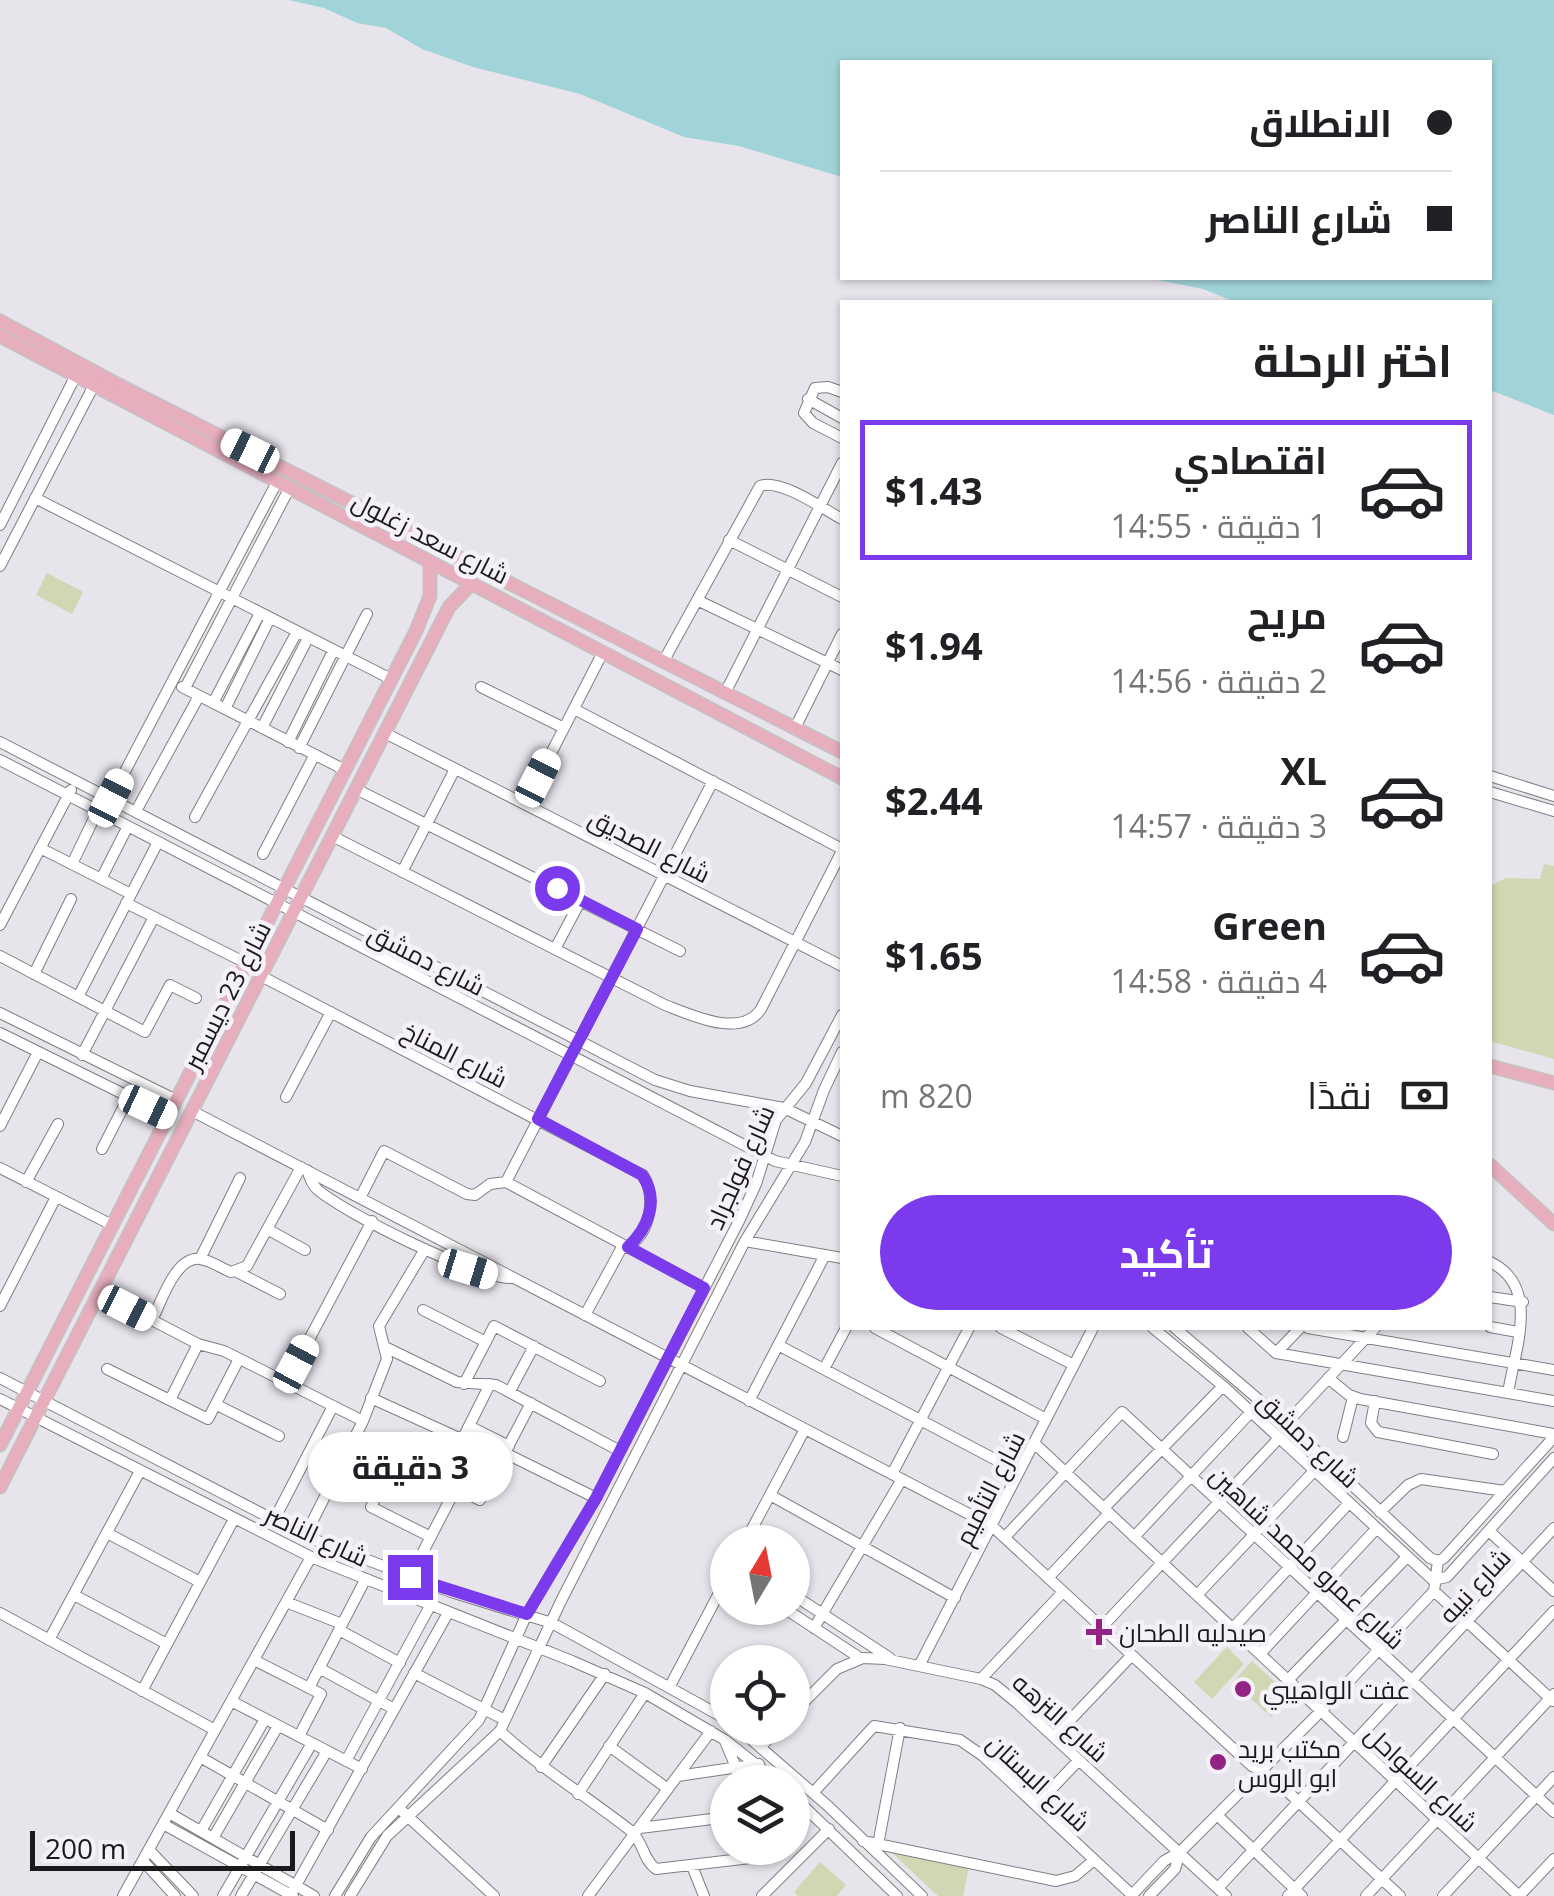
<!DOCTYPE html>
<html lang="ar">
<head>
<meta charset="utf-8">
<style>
  :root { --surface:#fff; --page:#f2f2f2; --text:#202124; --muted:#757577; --line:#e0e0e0; --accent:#7c3aed }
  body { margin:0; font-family:"Open Sans",Cairo,sans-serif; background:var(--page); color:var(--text); direction:rtl; height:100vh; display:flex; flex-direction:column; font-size:38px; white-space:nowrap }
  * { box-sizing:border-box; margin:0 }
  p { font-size:32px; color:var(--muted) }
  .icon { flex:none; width:55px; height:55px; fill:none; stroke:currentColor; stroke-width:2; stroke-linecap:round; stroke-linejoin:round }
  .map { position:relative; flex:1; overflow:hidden; direction:ltr }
  .details { position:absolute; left:840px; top:300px; width:652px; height:1030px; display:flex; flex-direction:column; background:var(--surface); border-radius:0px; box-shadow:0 2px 8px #0004; direction:rtl }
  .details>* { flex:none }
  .guide { position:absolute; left:840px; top:60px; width:652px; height:220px; border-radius:0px; box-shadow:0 2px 8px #0004; direction:rtl; display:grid; align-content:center; height:220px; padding:0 40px; background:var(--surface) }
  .needle { width:65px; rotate:10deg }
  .fabs { position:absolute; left:710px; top:1525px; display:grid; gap:20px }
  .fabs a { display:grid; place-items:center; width:100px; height:100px; border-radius:50%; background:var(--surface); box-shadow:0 2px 8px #0004; font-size:50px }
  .scale { position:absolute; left:30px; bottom:25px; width:265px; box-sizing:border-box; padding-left:10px; border:5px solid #1b191c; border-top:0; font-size:28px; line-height:35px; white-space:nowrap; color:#1b191c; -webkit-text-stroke:8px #f5f1f9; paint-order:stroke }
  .end { position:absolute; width:45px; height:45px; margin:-22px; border:12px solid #7c3aed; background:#fff; box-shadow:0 0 0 5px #fff }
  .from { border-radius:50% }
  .bubble { position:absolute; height:70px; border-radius:35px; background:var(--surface); box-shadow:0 2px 8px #0004; font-size:32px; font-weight:700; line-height:70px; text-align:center; direction:rtl }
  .car { position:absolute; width:30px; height:60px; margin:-30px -15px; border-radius:12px; box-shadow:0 0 8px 2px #0007; background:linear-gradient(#fff 24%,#345 0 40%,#fff 0 76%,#345 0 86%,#fff 0) }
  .guide b { display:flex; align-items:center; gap:35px; height:95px; font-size:38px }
  .guide b+b { border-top:2px solid var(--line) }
  .guide i { width:25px; height:25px; background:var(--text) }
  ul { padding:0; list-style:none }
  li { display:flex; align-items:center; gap:30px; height:140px; margin:0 20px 15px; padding:0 20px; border:5px solid transparent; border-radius:0px }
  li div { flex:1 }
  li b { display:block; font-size:38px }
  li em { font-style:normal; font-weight:700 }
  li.active { border-color:var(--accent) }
  li>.icon { width:90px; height:90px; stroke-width:1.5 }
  h2 { padding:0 40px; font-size:45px; line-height:120px }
  .pay { display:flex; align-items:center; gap:25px; height:110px; padding:0 40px; font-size:38px }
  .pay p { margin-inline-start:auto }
  .button { display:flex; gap:20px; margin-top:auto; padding:20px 40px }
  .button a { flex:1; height:115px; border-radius:60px; background:var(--accent); color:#fff; font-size:40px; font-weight:700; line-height:115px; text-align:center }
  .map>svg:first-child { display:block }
</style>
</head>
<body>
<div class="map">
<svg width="1554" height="1896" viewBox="0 0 1554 1896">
  <rect width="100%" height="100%" fill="#e7e4ec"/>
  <path fill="#d1d6b3" d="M47 573 83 592 72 614 36 595Z
    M1544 864 1554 866V1059L1490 1041V886L1506 878 1540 879Z
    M1227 1647 1244 1664 1212 1699 1194 1682Z
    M1252 1661 1290 1696 1271 1717 1233 1682Z
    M888 1849 969 1866 963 1896H938Z
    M820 1862 846 1885 837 1896H798L794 1892Z"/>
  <path fill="#a1d4d9" d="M289 0H1554V415L1490 390V302H1235L1203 289 1148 278H1490V62H842V177L739 146 684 137 580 94 473 67 422 49 386 28 357 23 324 8Z"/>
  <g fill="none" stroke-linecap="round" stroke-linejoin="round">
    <defs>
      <path id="minor" d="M842 392 828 387 815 388 804 413 813 423 842 438
        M808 399 842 418
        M35 498 391 679
        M0 525 75 377
        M729 540 842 597
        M0 566 93 387
        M697 600 842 670
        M663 662 760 486C780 478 823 509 842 519
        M182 687 345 770
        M481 687 564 728
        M185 688 289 489
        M725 693 842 463
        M213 703 260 613
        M225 709 270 618
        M574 709 842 849
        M262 728 308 638
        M795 728 842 634
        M385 733 842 966
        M0 742 655 1080 690 1091 784 1108 842 1136
        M288 742 333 651
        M299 748 367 614
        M0 760 775 1161 842 1176
        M1490 776 1554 796
        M356 789 680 951
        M1490 792 1554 811
        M111 798 277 482
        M525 804 603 652
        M136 811 199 696
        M195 817 297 632
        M332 836 665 1005C691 1015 741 1039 761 1009L842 851
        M40 848 131 894
        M263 854 314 756
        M72 864 98 810
        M402 872 455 769
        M101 879 128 826
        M126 903 246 963
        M0 925 71 790
        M555 949 581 900
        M0 956 145 1032 170 985 196 998
        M34 974 71 899
        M261 976 643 1175C658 1198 649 1242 621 1249L585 1315
        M78 997 158 842
        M0 1013 176 1100
        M0 1033 168 1116
        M82 1055 154 917
        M286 1097 331 1012
        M192 1111 992 1526 1252 1766 1273 1778 1400 1896
        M0 1126 38 1052
        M102 1149 128 1098
        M0 1168 112 1225
        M307 1170C310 1178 312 1185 318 1190 348 1215 473 1277 510 1278
        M26 1182 58 1124
        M506 1182 704 1288
        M360 1198 384 1151 467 1194 475 1195 490 1184 506 1182 713 781
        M267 1229 305 1250
        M745 1241 842 1258
        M200 1259 240 1178
        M1490 1262C1541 1286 1515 1349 1508 1393
        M237 1272 280 1294
        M100 1293 198 1344 224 1351 363 1421
        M1490 1297 1523 1302
        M0 1306 56 1197
        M423 1310 486 1342
        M152 1320C161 1303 175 1256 200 1259 210 1260 221 1268 231 1272L247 1266 301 1167
        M1490 1327 1518 1332
        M875 1328 1046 1419
        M1001 1328 1074 1365
        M1153 1328 1223 1386 1433 1580 1447 1577 1554 1458
        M1175 1328 1286 1423 1430 1558 1438 1561
        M1248 1328 1276 1353 1554 1401
        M1308 1328 1554 1370
        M778 1345 1019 1472
        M385 1347 457 1382 496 1385 620 1451
        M1276 1353 1300 1328
        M107 1369 208 1419 239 1359
        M824 1369 846 1328
        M0 1378 305 1536 451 1592 552 1623 728 1720
        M1328 1378 1349 1395 1360 1399 1554 1434
        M286 1383 372 1221
        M464 1384 494 1326 600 1381
        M510 1391 534 1346
        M371 1398 459 1438 464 1436 490 1384
        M0 1399 311 1557 572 1661 645 1693 725 1740 778 1782
        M170 1400 198 1344
        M749 1401 825 1255
        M1375 1401 1371 1423 1378 1432 1493 1454
        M217 1405 279 1436
        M469 1426 509 1446
        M1284 1426 1375 1328
        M1343 1437 1353 1397
        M1034 1443 1519 1896
        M505 1453 596 1498
        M892 1474 969 1328
        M770 1495 955 1598
        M1104 1508 1223 1386
        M1380 1512 1408 1485 1421 1479 1505 1491
        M274 1520 333 1406
        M1489 1531 1554 1591
        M107 1533 200 1582
        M305 1536 363 1421 387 1359 379 1326 425 1249
        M431 1537 371 1507 395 1458 480 1500 531 1403
        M1005 1537 1122 1412 1554 1812
        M1134 1537 1251 1412
        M745 1542 805 1429
        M410 1577 456 1488
        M1048 1578 1109 1513
        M1434 1591 1553 1701
        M792 1594 890 1658
        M74 1595 167 1644
        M1197 1595 1314 1471
        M286 1602 342 1624
        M784 1608 860 1658
        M0 1613 215 1730
        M814 1628 902 1479
        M1101 1628 1279 1438
        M1233 1628 1349 1503
        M339 1630 400 1663
        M49 1640 140 1471
        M1260 1654 1376 1529
        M254 1660 321 1694 299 1736
        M919 1666 1093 1328
        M319 1668 394 1709
        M414 1673 505 1720
        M981 1679 1063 1592
        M1288 1680 1406 1558
        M670 1686 728 1576
        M309 1688 365 1580
        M142 1691 234 1519
        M231 1701 362 1769
        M792 1714 837 1669 863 1658 885 1659 981 1679 995 1685 1017 1703 1226 1896
        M738 1728 828 1806 922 1896
        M500 1731C541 1769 588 1797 631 1831 643 1841 643 1860 656 1869L776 1855
        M1054 1737 1131 1656
        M725 1741 742 1782
        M609 1746 668 1789
        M761 1746 780 1728
        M200 1757 328 1830
        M346 1761 430 1606
        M541 1767 605 1674
        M678 1776 759 1764
        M813 1793 874 1726 960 1740 983 1756 1132 1895
        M578 1794 645 1693
        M792 1795 897 1896
        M1036 1805 1079 1760
        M402 1811 494 1896
        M169 1813 314 1896
        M1217 1815 1302 1896
        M163 1824 293 1896
        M640 1828 728 1817
        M201 1831 265 1719
        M213 1838 278 1726
        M863 1841 1056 1881 1075 1876 1094 1860
        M149 1850 193 1896
        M877 1850 900 1728
        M144 1862 175 1896
        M692 1866 704 1896
        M1218 1888 1554 1528
        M123 1896 311 1557
        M223 1896 312 1743
        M241 1896 327 1751
        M290 1896 448 1613
        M335 1896 371 1837 479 1720 527 1614 596 1498 739 1221 756 1184 776 1120 806 1083 842 1015
        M350 1896 387 1836 500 1731 561 1601 745 1241 805 1142 824 1090 842 1052
        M588 1896 711 1731
        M762 1896 829 1829
        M1131 1896 1164 1861 1180 1852 1321 1711 1434 1591 1438 1561 1444 1558 1554 1437
        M1149 1896 1175 1869 1180 1852
        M1288 1896 1554 1611
        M1366 1896 1554 1694
        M1443 1896 1554 1777
        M1519 1896 1554 1859"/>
      <path id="major" d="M0 321 119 385 842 752
        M0 336 842 778
        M1490 1066 1554 1083
        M1490 1165 1554 1224
        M0 1445 416 631 430 596V562
        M0 1487 449 607 472 583"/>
    </defs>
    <use href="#minor" stroke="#807d85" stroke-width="12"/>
    <use href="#major" stroke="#c4c3c4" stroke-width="15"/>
    <use href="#minor" stroke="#fff" stroke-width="10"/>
    <use href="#major" stroke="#e7aebe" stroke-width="12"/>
  </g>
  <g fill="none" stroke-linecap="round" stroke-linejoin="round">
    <path stroke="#7c3aed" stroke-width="12" d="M410 1577 527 1614 596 1498 704 1288 628 1247C648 1228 660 1200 642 1175L538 1119 637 929 557 888"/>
  </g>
  <g fill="#922486" stroke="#f5f1f9" stroke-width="4">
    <path d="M1094 1617h10v10h10v10h-10v10h-10v-10h-10v-10h10z"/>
    <circle cx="1243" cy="1689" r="10"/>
    <circle cx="1218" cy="1762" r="10"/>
  </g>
  <g text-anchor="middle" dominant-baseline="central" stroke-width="9" stroke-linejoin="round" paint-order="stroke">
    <g font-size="25" fill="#1b191c" stroke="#f5f1f9">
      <text transform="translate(431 537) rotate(27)">شارع سعد زغلول</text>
      <text transform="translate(650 845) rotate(27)">شارع الصديق</text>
      <text transform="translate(427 959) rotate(27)">شارع دمشق</text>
      <text transform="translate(226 995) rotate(-63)">شارع 23 ديسمبر</text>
      <text transform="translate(455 1054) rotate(27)">شارع المناخ</text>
      <text transform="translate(739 1167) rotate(-66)">شارع فولجراد</text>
      <text transform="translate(1309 1439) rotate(43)">شارع دمشق</text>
      <text transform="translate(989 1488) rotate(-63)">شارع التأميم</text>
      <text transform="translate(317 1535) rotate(25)">شارع الناصر</text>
      <text transform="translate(1308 1557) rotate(43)">شارع عمرو محمد شاهين</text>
      <text transform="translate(1474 1585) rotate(-47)">شارع نبيه</text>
      <text transform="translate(1061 1717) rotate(42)">شارع النزهه</text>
      <text transform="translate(1422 1778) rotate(43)">شارع السواحل</text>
      <text transform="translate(1039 1782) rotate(43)">شارع البستان</text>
    </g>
    <g font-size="25" fill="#1b191c" stroke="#f5f1f9" text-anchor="start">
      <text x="1119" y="1632">صيدليه الطحان</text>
      <text x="1263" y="1689">عفت الواهيبي</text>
      <text x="1238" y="1748">مكتب بريد<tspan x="1238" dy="29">ابو الروس</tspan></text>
    </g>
  </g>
</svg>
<div class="fabs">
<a><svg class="needle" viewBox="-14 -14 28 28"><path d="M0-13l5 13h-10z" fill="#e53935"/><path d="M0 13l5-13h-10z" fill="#757577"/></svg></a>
<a><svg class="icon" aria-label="locate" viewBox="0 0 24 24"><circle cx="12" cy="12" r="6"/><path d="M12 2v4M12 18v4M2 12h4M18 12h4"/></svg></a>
<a><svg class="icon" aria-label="layers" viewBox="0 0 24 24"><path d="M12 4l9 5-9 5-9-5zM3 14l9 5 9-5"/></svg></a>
</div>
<div class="scale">200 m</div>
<i class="end from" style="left:557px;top:888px"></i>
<i class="end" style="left:410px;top:1577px"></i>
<div class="bubble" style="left:308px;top:1432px;width:205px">3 دقيقة</div>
<i class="car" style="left:250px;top:451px;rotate:296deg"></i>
<i class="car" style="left:538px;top:778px;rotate:27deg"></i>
<i class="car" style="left:111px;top:798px;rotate:27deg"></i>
<i class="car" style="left:148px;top:1107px;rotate:115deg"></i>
<i class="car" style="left:468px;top:1269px;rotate:107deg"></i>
<i class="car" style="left:127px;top:1308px;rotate:117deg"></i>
<i class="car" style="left:296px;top:1364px;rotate:28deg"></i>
<div class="guide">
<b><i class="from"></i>الانطلاق</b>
<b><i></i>شارع الناصر</b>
</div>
<section class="details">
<h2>اختر الرحلة</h2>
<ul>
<li class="active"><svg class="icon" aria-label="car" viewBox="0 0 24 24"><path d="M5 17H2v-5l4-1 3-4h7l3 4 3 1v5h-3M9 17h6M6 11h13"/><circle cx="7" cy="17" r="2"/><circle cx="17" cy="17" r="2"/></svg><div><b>اقتصادي</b><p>1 دقيقة · 14:55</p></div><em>$1.43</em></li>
<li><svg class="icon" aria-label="car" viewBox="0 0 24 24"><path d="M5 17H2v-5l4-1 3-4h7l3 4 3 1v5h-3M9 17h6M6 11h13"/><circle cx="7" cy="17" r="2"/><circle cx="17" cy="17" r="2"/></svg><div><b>مريح</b><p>2 دقيقة · 14:56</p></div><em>$1.94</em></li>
<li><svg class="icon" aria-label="car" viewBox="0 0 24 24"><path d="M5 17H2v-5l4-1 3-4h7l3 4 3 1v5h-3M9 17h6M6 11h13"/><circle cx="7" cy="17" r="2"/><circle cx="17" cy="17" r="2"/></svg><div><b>XL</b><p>3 دقيقة · 14:57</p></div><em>$2.44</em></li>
<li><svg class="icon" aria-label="car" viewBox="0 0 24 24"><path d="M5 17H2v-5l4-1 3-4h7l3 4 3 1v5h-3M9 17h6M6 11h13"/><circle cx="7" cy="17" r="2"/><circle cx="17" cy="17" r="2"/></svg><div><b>Green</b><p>4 دقيقة · 14:58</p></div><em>$1.65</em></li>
</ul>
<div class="pay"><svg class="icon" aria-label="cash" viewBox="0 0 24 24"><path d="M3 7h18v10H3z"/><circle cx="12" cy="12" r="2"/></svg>نقدًا<p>820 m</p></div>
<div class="button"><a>تأكيد</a></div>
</section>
</div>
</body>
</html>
